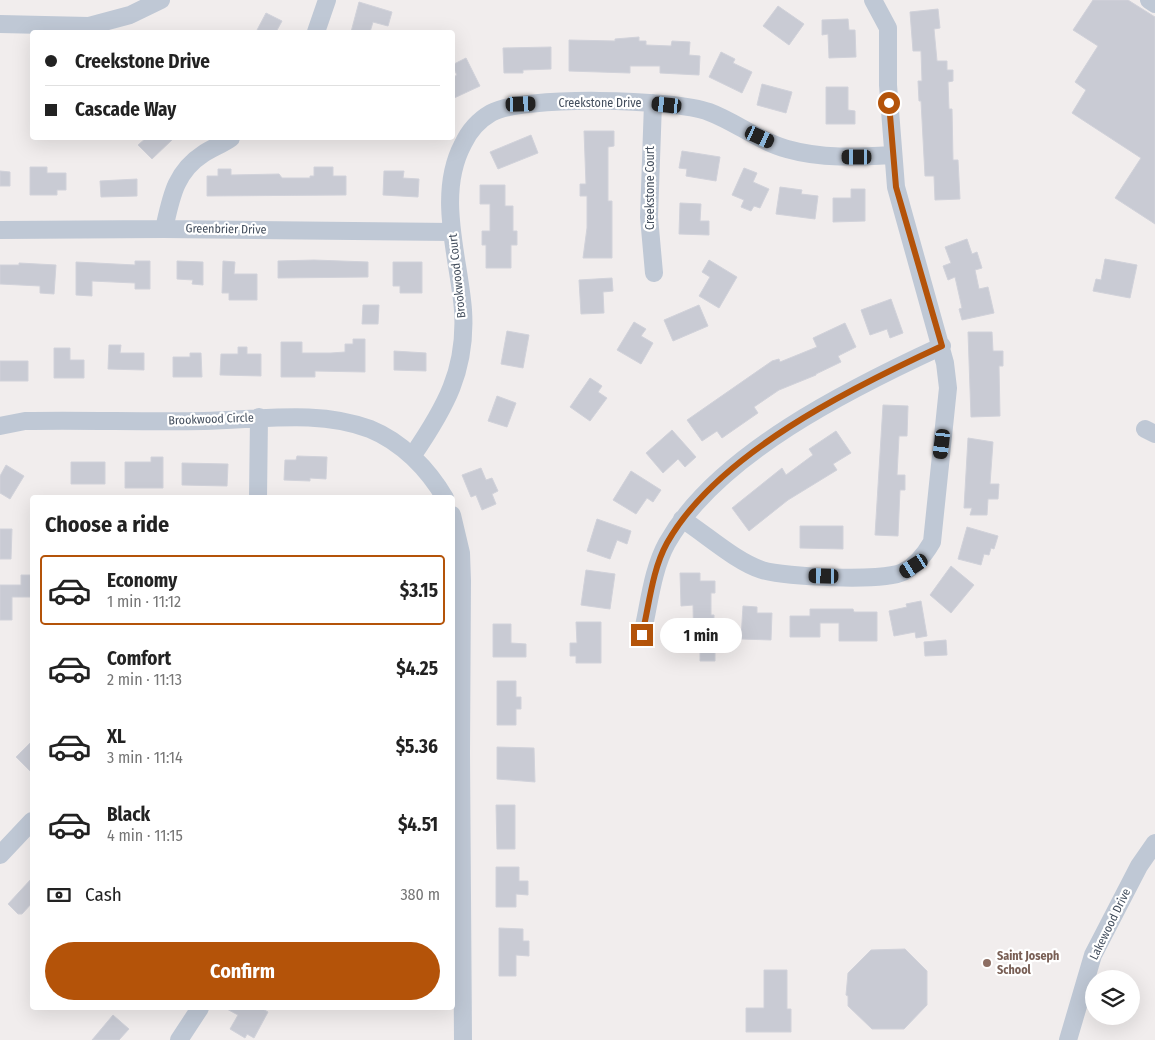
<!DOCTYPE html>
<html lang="en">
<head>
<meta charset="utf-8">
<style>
  :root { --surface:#fff; --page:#f6f6f6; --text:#222; --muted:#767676; --line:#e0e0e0; --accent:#b45309 }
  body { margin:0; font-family:"Fira Sans Condensed",sans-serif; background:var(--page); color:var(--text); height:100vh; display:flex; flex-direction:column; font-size:19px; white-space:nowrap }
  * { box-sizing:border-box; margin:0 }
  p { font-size:16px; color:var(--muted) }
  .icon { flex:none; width:28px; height:28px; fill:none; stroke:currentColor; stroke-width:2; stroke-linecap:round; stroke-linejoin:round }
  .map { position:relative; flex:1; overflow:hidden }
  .drawer { position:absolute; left:30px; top:495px; width:425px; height:515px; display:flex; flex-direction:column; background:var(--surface); border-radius:5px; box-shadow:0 5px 20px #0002 }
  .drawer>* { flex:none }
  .banner { position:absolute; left:30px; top:30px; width:425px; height:110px; border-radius:5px; box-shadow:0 5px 20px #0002; display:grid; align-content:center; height:110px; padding:0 15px; background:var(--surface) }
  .controls { position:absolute; left:1085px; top:970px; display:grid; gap:10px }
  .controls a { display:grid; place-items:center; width:55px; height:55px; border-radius:50%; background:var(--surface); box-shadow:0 5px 20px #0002; font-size:25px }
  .end { position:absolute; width:22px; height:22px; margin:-11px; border:6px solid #b45309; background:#fff; box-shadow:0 0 0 2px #fff }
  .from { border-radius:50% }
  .bubble { position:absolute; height:35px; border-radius:18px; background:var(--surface); box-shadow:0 5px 20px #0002; font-size:16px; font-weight:700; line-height:35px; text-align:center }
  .car { position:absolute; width:15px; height:30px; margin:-15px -8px; border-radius:6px; box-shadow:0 0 4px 1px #0007; background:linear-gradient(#222 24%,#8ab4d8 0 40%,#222 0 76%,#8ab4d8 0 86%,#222 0) }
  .banner b { display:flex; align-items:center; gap:18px; height:48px; font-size:19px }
  .banner b+b { border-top:1px solid var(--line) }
  .banner i { width:12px; height:12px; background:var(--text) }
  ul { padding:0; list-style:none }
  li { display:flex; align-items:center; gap:15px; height:70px; margin:0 10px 8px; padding:0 5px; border:2px solid transparent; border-radius:5px }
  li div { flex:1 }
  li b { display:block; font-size:19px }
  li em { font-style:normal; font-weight:700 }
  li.on { border-color:var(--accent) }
  li>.icon { width:45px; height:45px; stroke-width:1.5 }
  h2 { padding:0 15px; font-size:22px; line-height:60px }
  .pay { display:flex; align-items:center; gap:12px; height:55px; padding:0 15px; font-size:19px }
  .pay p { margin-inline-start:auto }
  .button { display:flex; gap:10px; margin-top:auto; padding:10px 15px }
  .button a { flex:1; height:58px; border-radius:30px; background:var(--accent); color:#fff; font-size:20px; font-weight:700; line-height:58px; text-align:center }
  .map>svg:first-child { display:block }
</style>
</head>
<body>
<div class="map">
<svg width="1155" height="1040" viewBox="0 0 1155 1040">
  <rect width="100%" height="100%" fill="#f1eded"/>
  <path fill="#c9cbd4" stroke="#d1d2da" d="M1093 0H1128L1155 17V224L1115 198 1141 158 1072 113 1086 90 1075 82 1098 46 1073 30Z
    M359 2 392 12 388 26 373 22 370 32H351Z
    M778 6 804 24 789 45 763 26Z
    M938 9 940 28 934 29 937 61H947V70H953V81L948 82 949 109H952L953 160H958L960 199 935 200 934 176H925L921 101H919L918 81H922L921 51H913L910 12Z
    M266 13 282 21 276 32H256Z
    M848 19 849 30H855L856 57 829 58 828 34 822 35V20Z
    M639 37V41H646V45L671 46 672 41 690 42 689 55 700 56 699 75 660 73V66H630V73L569 71V40L615 41V39Z
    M551 47V69L523 70V73H504L503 48Z
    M721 52 735 59 733 63 752 72 742 93 709 77Z
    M466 58 480 86 452 99V78L457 75 452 65Z
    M762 84 792 92 786 113 757 105Z
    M826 87H848V110L855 111V124H826Z
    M584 131H614V146L608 147V201H612V258H583L587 228V196H580V184H586Z
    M531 135 538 153 498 169 490 152Z
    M146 138H174L152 159 138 145Z
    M682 151 720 157 716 181 686 176 687 169 679 168Z
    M30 167H47V173H66V190H57V195H30Z
    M314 167H333V176H346V195L207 196V176H218V169H231V175L279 174 282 178H310V176H314Z
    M744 168 757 173 753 182 769 189 760 208 754 206 751 211 741 207 744 200 732 195Z
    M0 171 10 172V186H0Z
    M384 171H404L403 178 419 179 418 197 383 195Z
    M137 179V196L101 197 100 181Z
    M480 185H505V206H513V231H517V245H511V268H486V245H482V231H490V204H480Z
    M780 187 802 190 801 194 818 196 815 219 776 214Z
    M851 189H865V221L833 222V198H851Z
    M680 203 701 204 700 221H709V235L679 234Z
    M967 239 972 254 977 252 982 268 975 270 979 289 988 287 994 313 962 320 959 309 962 308 955 277 948 280 943 266 951 263 945 247Z
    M1105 259 1137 265 1130 298 1093 291 1096 279 1101 280Z
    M314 260 368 262V277L278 278V261Z
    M709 260 737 277 719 308 699 296 710 277 702 272Z
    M135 261H150V289H135V283L92 281V296L76 295V262L135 265Z
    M177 261 203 262V285L192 284 193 280 177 279Z
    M223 261 235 262 234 274H257V300H229V293H222Z
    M393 262H422V293H400V286H393Z
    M19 263 56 265 54 294 40 293V286L0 284V265H19Z
    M612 278 613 291 603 292 604 313 581 314 579 280Z
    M891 299 903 333 890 338 887 329 870 335 861 310Z
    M363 305H379L378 324H362Z
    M699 305 708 326 673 341 664 320Z
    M634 322 646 329 641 336 653 343 641 364 617 350Z
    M845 323 856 347 838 356 841 362 816 374V375L779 390 754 407 758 413 722 438 717 431 702 441 687 420 772 361 779 359 780 362 817 347 813 338Z
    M507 331 529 335 523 368 501 364Z
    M968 332H992L993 351H1003V366H999L1000 416 971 417Z
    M353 339H365V372L315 371V377H281V342H302V353H331L345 352V344H353Z
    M109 345H121L120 353H144V370L108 369Z
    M238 347H247V354H261V376L220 375 221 354H238Z
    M54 348H70V360H84V378H54Z
    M394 351 426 353V371L394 370Z
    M190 353H201L202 377H173V357H190Z
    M0 361H28V381H0Z
    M590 378 602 386 598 392 607 398 590 421 570 407Z
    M497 396 516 403 507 427 488 421Z
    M883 405 908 406 907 436H899L897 475H905V490H900L898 536 875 535Z
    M672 430 696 457 685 467 678 459 663 473 646 453Z
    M836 431 851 453 833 464 837 470 788 500 749 531 732 508 782 468 786 475 813 455 809 449Z
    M968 438 993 442 990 484H999L998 499H988L987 515H970L972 508H964Z
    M297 456 327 457 326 479 310 478V481L284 480 285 460H296Z
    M151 457H163V488H125V462H151Z
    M71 462H105V484H71Z
    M182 463 228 464 227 486 182 485Z
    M6 465 24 476 10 499 0 493V476Z
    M481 468 486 480 492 478 498 491 492 494 496 504 482 510 476 495 471 497 462 475Z
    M631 471 661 490 653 502 647 498 636 514 613 500Z
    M597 519 631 531 627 544 617 540 610 559 587 551Z
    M800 526H843V549L800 548Z
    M967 527 998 536 994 549 991 548 989 555 984 554 981 565 958 559Z
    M0 529H12L11 559H0Z
    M951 566 974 585 951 613 930 595Z
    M586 570 615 574 610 609 581 605Z
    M680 573H700V581H715V593H711V615H714V623H720V633H715V661H700V650H694L693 605 681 606Z
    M21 575H32V597H12V620H0V585H21Z
    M921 601 927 636 916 638 915 632 894 636 889 611 907 607 906 604Z
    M743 606 757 607V613H772L771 640 741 639Z
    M810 609H853L854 612H877V641H839V623H820V637H790V616H810Z
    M576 622H601V663H576V656H570V643H577Z
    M493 624H511V643L526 644V657H493Z
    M946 640 947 655 925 656 924 642Z
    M497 681H516V697H521V709H516V725H497Z
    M32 741V773L16 757Z
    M497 747 534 748 535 782 497 779Z
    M496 805H515V849H497Z
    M496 867H519V881H528V895L516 894V907H496Z
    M32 878V903L22 914H18L8 904Z
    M499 928 523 929V941H529V956L516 955V976H499Z
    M905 949 927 971V1005L904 1029H872L848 1006V996L846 995 848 973 871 950Z
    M764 970H787V1009H791V1032H746V1008H764Z
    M225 1008H261L268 1012 254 1038 247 1034 245 1038 230 1029 238 1015Z
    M113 1015 129 1029 119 1040H92Z"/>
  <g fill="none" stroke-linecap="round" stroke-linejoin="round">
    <path stroke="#bfc8d5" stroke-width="18" d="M1149 0 1155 4
      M0 24 89 26 130 15 161 0
      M316 32 327 0
      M653 103 649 217 654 273
      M164 229C171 198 175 172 203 154 212 148 223 144 231 138
      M0 230 164 229 452 232
      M0 426 25 421C85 420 144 422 204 421 259 420 318 409 370 429 402 442 428 469 445 498
      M1145 429 1155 434
      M413 455C445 408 467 370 463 310 459 257 436 195 463 144 469 131 479 120 491 113 522 95 675 99 709 112 736 122 760 142 787 149 822 159 857 157 893 155
      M258 498 259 417
      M452 515 461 553 462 581 461 753 463 1040
      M682 519C707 535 735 561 762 570 785 577 883 582 903 572 916 566 925 554 932 542L948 388 945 363 896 187 888 85V28L873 0
      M642 635C649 606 652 570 667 543 717 454 851 388 942 346
      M0 855 32 821
      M179 1040 200 1008
      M1068 1040 1093 955 1139 866 1155 843"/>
  </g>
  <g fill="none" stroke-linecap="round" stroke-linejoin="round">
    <path stroke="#b45309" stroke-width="6" d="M642 635C649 606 652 570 667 543 717 454 851 388 942 346L896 187 889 103"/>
  </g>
  <circle fill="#8d6e63" stroke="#fff" stroke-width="2" cx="987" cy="963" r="5"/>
  <g text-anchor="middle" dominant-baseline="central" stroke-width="4.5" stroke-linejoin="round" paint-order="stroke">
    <g font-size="12" fill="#434e5d" stroke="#fff">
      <text x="600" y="103">Creekstone Drive</text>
      <text transform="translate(650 188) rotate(-90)">Creekstone Court</text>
      <text transform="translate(226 229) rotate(1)">Greenbrier Drive</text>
      <text transform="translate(457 276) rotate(-96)">Brookwood Court</text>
      <text transform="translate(211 419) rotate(-2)">Brookwood Circle</text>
      <text transform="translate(1110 924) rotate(-64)">Lakewood Drive</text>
    </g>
    <g font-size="12" font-weight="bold" fill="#785e54" stroke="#fff" text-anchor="start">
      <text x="997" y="956">Saint Joseph<tspan x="997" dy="14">School</tspan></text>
    </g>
  </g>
</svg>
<div class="controls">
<a><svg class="icon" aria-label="layers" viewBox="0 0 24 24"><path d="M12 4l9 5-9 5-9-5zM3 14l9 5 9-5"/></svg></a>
</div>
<i class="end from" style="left:889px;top:103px"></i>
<i class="end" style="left:642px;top:635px"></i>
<div class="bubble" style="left:660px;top:618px;width:82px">1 min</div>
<i class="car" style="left:521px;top:104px;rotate:88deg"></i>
<i class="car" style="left:667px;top:105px;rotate:276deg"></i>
<i class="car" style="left:760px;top:137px;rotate:115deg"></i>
<i class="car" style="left:857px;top:157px;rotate:270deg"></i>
<i class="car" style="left:942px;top:444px;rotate:187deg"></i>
<i class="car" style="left:914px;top:566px;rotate:237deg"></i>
<i class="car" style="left:824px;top:576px;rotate:271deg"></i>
<div class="banner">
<b><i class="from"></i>Creekstone Drive</b>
<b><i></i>Cascade Way</b>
</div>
<section class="drawer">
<h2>Choose a ride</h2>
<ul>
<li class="on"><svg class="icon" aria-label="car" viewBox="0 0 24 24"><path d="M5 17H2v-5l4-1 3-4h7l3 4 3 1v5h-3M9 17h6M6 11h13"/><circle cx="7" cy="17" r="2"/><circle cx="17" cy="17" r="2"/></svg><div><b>Economy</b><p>1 min · 11:12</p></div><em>$3.15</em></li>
<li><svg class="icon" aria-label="car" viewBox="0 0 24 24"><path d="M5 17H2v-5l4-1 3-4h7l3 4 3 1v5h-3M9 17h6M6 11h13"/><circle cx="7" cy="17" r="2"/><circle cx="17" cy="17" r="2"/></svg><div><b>Comfort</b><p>2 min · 11:13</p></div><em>$4.25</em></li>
<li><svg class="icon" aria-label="car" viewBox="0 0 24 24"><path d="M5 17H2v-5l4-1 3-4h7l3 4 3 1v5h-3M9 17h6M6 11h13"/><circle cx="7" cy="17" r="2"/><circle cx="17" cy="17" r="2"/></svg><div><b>XL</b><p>3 min · 11:14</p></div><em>$5.36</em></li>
<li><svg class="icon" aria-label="car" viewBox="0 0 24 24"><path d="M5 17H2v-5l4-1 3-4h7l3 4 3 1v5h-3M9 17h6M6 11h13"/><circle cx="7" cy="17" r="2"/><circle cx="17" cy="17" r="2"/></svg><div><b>Black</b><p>4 min · 11:15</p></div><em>$4.51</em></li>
</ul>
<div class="pay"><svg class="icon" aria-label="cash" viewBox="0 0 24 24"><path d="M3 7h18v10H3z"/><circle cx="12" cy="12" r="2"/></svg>Cash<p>380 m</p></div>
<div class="button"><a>Confirm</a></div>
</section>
</div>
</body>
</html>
